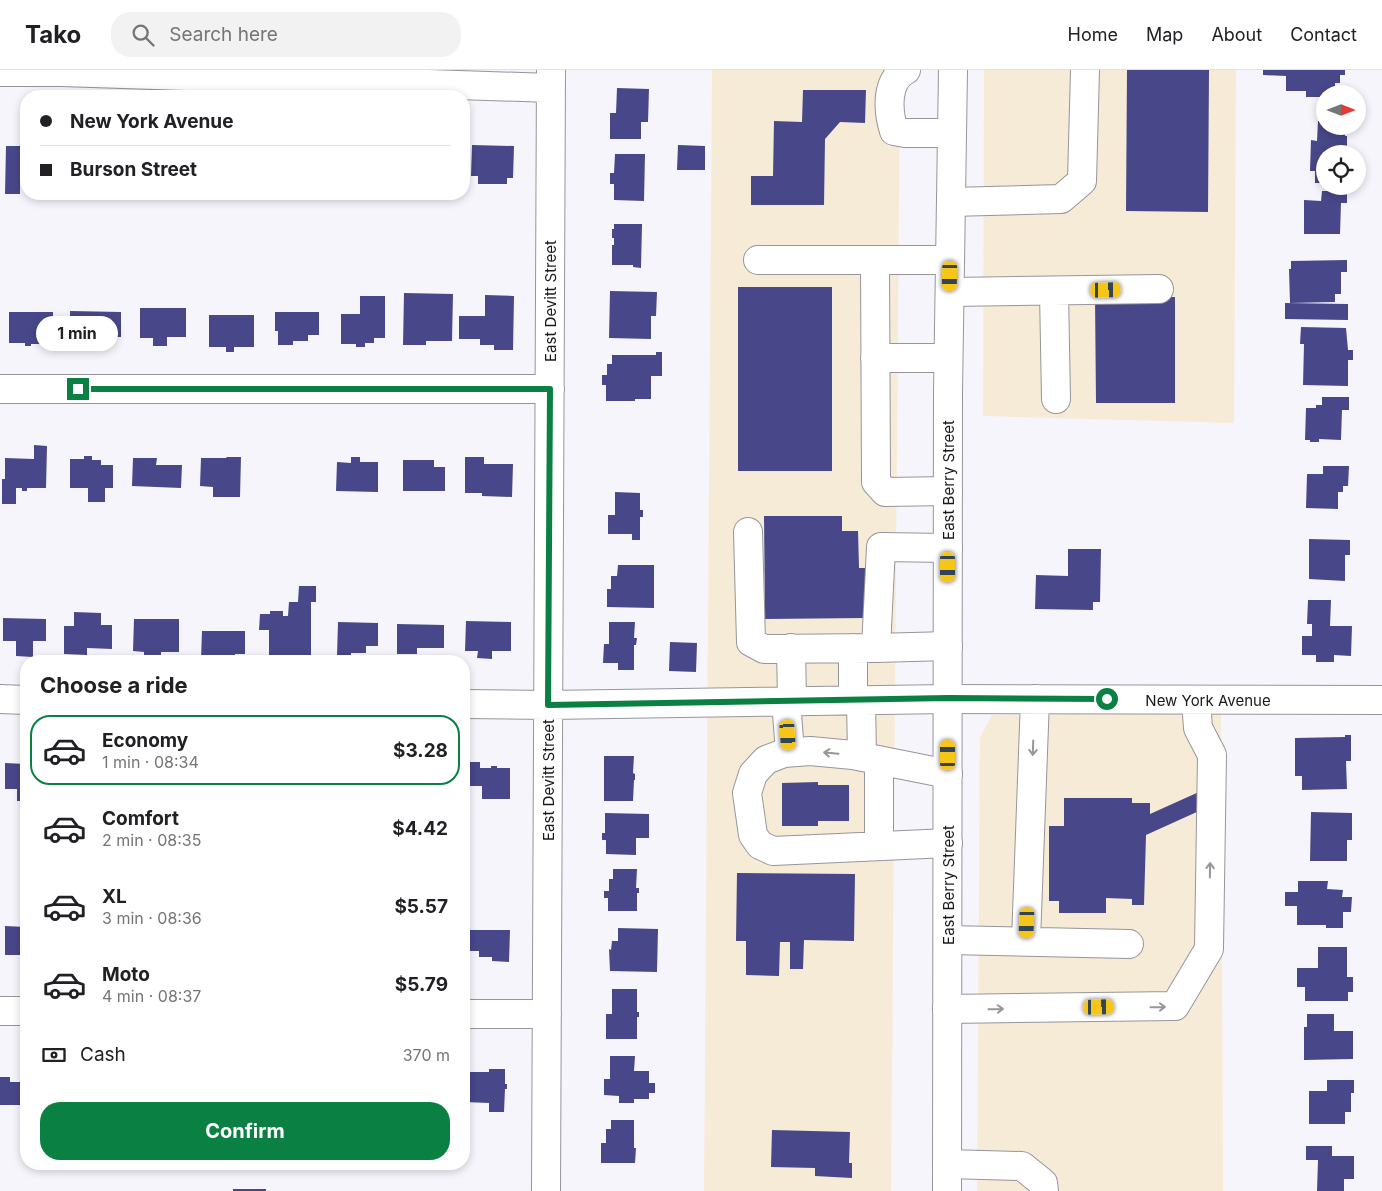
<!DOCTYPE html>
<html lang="en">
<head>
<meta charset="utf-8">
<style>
  :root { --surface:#fff; --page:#f2f2f2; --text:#202124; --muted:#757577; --line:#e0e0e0; --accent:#0b8043 }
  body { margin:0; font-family:Inter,sans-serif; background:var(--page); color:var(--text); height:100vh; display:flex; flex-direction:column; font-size:19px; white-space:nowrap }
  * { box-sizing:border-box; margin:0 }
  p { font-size:16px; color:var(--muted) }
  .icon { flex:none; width:28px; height:28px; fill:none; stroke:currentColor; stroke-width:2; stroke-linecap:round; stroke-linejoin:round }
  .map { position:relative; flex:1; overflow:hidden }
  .details { position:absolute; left:20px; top:585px; width:450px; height:515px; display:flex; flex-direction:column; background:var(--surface); border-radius:20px; box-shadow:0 2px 8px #0003 }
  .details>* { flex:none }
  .top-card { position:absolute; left:20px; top:20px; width:450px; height:110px; border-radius:20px; box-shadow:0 2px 8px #0003; display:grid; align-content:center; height:110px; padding:0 20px; background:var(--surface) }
  .needle { width:32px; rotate:90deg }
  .controls { position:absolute; left:1316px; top:15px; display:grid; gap:10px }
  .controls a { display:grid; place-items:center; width:50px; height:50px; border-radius:50%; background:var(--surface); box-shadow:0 2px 8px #0003; font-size:25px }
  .end { position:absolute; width:22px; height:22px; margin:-11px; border:6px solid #0b8043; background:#fff; box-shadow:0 0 0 2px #fff }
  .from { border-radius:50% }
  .bubble { position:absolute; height:35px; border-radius:18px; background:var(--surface); box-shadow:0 2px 8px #0003; font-size:16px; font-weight:700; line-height:35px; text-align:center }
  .car { position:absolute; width:15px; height:30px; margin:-15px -8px; border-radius:6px; box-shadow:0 0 4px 1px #0007; background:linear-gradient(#f5c518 24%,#345 0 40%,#f5c518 0 76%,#345 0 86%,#f5c518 0) }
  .top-card b { display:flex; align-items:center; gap:18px; height:48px; font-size:19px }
  .top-card b+b { border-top:1px solid var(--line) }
  .top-card i { width:12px; height:12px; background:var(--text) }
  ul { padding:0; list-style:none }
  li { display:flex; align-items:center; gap:15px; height:70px; margin:0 10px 8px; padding:0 10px; border:2px solid transparent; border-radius:20px }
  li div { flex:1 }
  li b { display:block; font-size:19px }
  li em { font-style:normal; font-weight:700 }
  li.selected { border-color:var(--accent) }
  li>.icon { width:45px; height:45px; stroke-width:1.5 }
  h2 { padding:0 20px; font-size:22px; line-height:60px }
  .pay { display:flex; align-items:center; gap:12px; height:55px; padding:0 20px; font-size:19px }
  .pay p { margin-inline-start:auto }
  .cta { display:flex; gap:10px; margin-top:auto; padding:10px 20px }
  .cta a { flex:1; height:58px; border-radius:20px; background:var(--accent); color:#fff; font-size:20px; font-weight:700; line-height:58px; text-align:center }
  header { display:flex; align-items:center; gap:30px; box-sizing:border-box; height:70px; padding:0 25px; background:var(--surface); border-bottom:1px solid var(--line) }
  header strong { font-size:24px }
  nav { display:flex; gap:28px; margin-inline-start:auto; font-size:18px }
  .search { width:350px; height:45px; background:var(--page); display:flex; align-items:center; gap:12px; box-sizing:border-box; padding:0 18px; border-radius:20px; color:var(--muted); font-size:19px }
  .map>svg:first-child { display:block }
</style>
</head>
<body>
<header>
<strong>Tako</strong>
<div class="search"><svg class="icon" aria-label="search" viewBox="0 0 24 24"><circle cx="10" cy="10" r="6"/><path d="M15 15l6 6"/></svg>Search here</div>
<nav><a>Home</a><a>Map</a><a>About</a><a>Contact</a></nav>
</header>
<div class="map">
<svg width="1382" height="1121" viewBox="0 0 1382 1121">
  <rect width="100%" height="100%" fill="#f6f5fc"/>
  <path fill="#f6ebd6" d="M712 0H900L891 1121H704Z
    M984 0H1236L1234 353 983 346Z
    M1221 642 1223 1121H977L980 668 992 645Z"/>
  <path fill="#484789" d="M1127 0H1209L1208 142 1126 141Z
    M1263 0H1345V5H1340V13H1335V24H1325V27H1306V21H1286V6L1263 5Z
    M617 18 649 19 648 52H641V69H610V43H616Z
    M803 20H866L865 53 840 52 825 69 824 135H751V106H773L774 51 802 52Z
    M1318 51H1325V56H1346L1345 66H1347V79L1343 78 1342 84H1325V113H1315V101H1310L1311 70 1317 71Z
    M21 67H26V105H20V124H5L6 76H21Z
    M472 75 514 76 513 108H507V114H478V106H471Z
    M678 75 705 76V100H677Z
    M615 84H645L644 131 614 130V114H610V103H614Z
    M1322 121H1347V133H1341L1340 164H1304V130L1321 131Z
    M614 154H642L641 198 633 197V195H612V175H614V168H612V159H614Z
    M1347 190V202H1341V224H1335V232L1290 233 1289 199H1291V191Z
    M738 217H832V401H738Z
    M610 221 657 222 656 246H651V269L609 268Z
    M404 223 453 224 452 271H426V275H403Z
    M485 225 514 226 513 280H494V275H480V269H459V246H485Z
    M360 226H385V268H374V273H365V277H356V274H341V244H360Z
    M1095 227H1175V333H1096Z
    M1285 233 1348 234V250L1285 249Z
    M140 238H186V267H167V276H153V268H140Z
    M70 241 121 242V267H95V273H74V271H70Z
    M9 242H53V269H41V274H31V276H25V273H9Z
    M275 242H319V265H308V271H293V275H278V261H275Z
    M209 245H254V277H234V282H226V277H209Z
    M1301 257 1346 258 1348 280H1353V290H1348V316L1303 315 1304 274H1300Z
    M656 282H662V306H651V329H635V331H606V315H602V305H607V294H612V285H656Z
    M1322 327H1349V340H1342L1341 370 1319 369V372H1310V370H1305L1306 338H1316V335H1322Z
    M34 375 47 376 46 418H27V421H22V418H16V434H2V409H5V388L34 389Z
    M84 386H92V390H101V395H113V418H105V432H88V418H70V389H84Z
    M227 387H241L240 427H213V417L200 416 201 388H226Z
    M351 387H360V392H378V422L336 421 337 392 351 393Z
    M465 387H484V394H513L512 427 482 426V423H465Z
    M133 388H157L156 395H182L181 418 132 416Z
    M403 390H434V397H445V421H403Z
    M1323 396H1349L1348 416H1343V422H1338V439L1306 438 1307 404H1323Z
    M615 422 640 423V440H643V447H640V470H632V464H608V445H615Z
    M764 446H842V461H858L859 498H865V548L765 549Z
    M1309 469 1350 470V485H1345V511L1309 509Z
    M1068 479H1101L1100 532H1093V540L1035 539 1036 505 1068 506Z
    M618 495H654V538L607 537V519H611V506H617Z
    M299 516H316V532H311V588H292V591H284V589H269V560H259L260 544H270V541H283V546H288L289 532H298Z
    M1308 530H1331L1330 556H1352L1351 586 1334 585V592H1316V585H1302V566H1312V554H1307Z
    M74 542 101 543V555H112V579L87 578V585L64 584V556H74Z
    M3 548 46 549V571H33V587L16 586V571H3Z
    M134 549H179V582H161V588H144V582L133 581Z
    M466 551 511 552V581H492V589L477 588 478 581H465Z
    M338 552 378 553V576H366V583H351V586H337Z
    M609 552H635L634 568H637L636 575H634V600H618V593H603L604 574H609Z
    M397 554 444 555V578H417V584H397Z
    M202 561H245V584H235V590L216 591V590L201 589Z
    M670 572 697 573 696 602 669 601Z
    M1345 665H1351V691H1346L1347 719 1302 720V706H1295V668L1345 667Z
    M604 686H634L633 703 635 704V710H634L633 731H604Z
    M465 692H480V698H491V696H497V698H510V729H482V716H465Z
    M5 693 26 694V731H17V719H5Z
    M818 712V715H849V751H818V756H782V713Z
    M1210 717V736L1146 765 1144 835H1132V829L1106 828V843H1059V831H1049V756H1064V728H1132V733H1150V744Z
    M1311 742 1352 743V770H1347V791H1310Z
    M605 743 649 744V768H636V785L606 784V770H602V763H605Z
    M613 799H637L636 818H639V823H637V841H608V828H604V821H609V809H613Z
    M737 803 855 804 854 871 804 870 803 899H790V872H780L779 906 746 905V871H736Z
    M1298 811H1328L1327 819 1343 820 1342 827H1352L1351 842H1343V858H1326V855H1297V836H1285V822H1298Z
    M5 856 26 857V888H20V885H5Z
    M618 858 658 859 657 902 610 901 609 879 611 880 612 871H618Z
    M467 860H510L509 892 492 891V887H479V881H467Z
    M1318 877H1347V907H1353V922H1348V931H1305V917H1297V898H1318Z
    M612 919H637V942H639V947H637V969H606V944H612Z
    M1307 944H1334V961H1353V989L1304 990V957H1307Z
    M610 986H635L634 1001H649V1013H655V1023H649V1029H634V1033H619V1026L604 1025V1009H610Z
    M489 999H505V1014H507V1019H505L504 1042H489V1033L464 1032V1002H489Z
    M0 1007H10V1012H21V1035H0Z
    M1327 1010H1354V1023H1351V1042H1345V1054H1309V1021H1327Z
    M611 1050H634V1078H636L635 1093H601V1073H606V1059H611Z
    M772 1060 850 1062 849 1093H852V1108L815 1106V1098L771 1097Z
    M1306 1076H1332V1086H1354V1109H1344V1121H1317L1318 1090H1306Z
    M233 1119H266V1121H233Z"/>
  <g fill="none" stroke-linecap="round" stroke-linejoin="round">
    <defs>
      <path id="minor" d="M906 0C885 11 888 42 894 61L905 63H952
        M0 2H61L551 18
        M951 132 1061 129 1082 111 1085 0
        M758 190H950
        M875 190 876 412 885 422 948 421
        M1054 221 1056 329
        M950 222 1159 219
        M875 288H948
        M0 319H550
        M748 462 751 572 764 579 876 578 881 477 948 478
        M791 578 792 631
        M853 578V630
        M876 578 948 576
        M0 629 26 630
        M861 630 862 687
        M786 631 790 682
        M464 634 548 635 948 629 1382 630
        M948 773 773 781 760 775 753 765 747 723 753 704 766 690 784 683 810 681 853 685 948 704
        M879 776V690
        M948 870 1129 874
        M1026 871 1035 629
        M947 939 1175 936 1209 879 1212 685 1198 658 1196 630
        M0 941H26
        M464 944H547
        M947 1094 1022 1096 1043 1113 1044 1121
        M546 1121 551 0"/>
      <path id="major" d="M947 1121 948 322 953 0"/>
    </defs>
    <use href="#minor" stroke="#96959c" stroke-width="30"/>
    <use href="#major" stroke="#96959c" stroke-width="30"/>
    <use href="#minor" stroke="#fff" stroke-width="28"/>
    <use href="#major" stroke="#fff" stroke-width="28"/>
  </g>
  <defs><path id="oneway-shaft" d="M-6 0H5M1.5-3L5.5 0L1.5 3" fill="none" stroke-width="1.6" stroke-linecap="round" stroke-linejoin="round" transform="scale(1.25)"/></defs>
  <g stroke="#989798">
    <use href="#oneway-shaft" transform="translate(1033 678) rotate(92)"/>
    <use href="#oneway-shaft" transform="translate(831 683) rotate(-175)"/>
    <use href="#oneway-shaft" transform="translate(1210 800) rotate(-89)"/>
    <use href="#oneway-shaft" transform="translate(1158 937) rotate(-1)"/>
    <use href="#oneway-shaft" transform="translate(996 939) rotate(-1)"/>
  </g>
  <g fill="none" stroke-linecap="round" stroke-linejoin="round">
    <path stroke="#0b8043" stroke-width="6" d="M78 319H550L548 635 948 628 1107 629"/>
  </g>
  <g text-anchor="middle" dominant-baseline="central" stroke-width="5" stroke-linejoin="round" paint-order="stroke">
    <g font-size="15" fill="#19181b" stroke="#fff">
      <text transform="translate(550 231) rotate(-90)">East Devitt Street</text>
      <text transform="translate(948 410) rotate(-90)">East Berry Street</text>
      <text x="1208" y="630">New York Avenue</text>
      <text transform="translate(548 710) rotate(-90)">East Devitt Street</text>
      <text transform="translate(948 815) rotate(-90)">East Berry Street</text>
    </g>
  </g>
</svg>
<div class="controls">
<a><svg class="needle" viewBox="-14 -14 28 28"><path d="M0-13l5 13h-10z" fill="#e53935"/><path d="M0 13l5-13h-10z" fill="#757577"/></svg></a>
<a><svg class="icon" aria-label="locate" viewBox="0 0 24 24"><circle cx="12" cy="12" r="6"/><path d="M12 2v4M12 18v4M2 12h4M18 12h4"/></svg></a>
</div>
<i class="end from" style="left:1107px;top:629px"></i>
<i class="end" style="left:78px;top:319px"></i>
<div class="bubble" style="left:36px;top:246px;width:82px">1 min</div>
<i class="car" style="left:950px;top:206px;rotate:181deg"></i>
<i class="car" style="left:1106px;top:220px;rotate:89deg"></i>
<i class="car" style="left:948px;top:497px;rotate:180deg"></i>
<i class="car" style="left:788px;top:665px;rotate:176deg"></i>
<i class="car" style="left:948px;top:685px;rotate:0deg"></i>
<i class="car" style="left:1027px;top:853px;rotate:182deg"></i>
<i class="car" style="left:1099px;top:937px;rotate:89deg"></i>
<div class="top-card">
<b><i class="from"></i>New York Avenue</b>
<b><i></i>Burson Street</b>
</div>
<section class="details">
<h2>Choose a ride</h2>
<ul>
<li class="selected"><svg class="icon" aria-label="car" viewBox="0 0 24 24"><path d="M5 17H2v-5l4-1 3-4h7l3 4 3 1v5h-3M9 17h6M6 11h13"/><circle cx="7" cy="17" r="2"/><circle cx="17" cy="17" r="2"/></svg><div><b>Economy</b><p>1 min · 08:34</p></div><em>$3.28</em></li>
<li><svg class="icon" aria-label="car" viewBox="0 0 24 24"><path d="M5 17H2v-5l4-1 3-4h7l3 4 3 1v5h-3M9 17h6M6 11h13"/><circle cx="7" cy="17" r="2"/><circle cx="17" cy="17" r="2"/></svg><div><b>Comfort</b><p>2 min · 08:35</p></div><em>$4.42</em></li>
<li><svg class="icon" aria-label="car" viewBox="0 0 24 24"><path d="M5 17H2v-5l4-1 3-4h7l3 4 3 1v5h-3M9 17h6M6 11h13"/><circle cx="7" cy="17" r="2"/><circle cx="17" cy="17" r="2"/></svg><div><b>XL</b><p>3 min · 08:36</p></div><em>$5.57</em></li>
<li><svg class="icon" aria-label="car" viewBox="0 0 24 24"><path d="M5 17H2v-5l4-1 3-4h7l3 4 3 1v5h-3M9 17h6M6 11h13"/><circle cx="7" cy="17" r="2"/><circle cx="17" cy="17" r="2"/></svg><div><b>Moto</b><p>4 min · 08:37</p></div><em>$5.79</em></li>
</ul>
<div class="pay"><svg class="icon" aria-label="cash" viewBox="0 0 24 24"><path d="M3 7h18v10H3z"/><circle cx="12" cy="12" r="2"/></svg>Cash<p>370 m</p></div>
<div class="cta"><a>Confirm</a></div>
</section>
</div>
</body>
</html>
